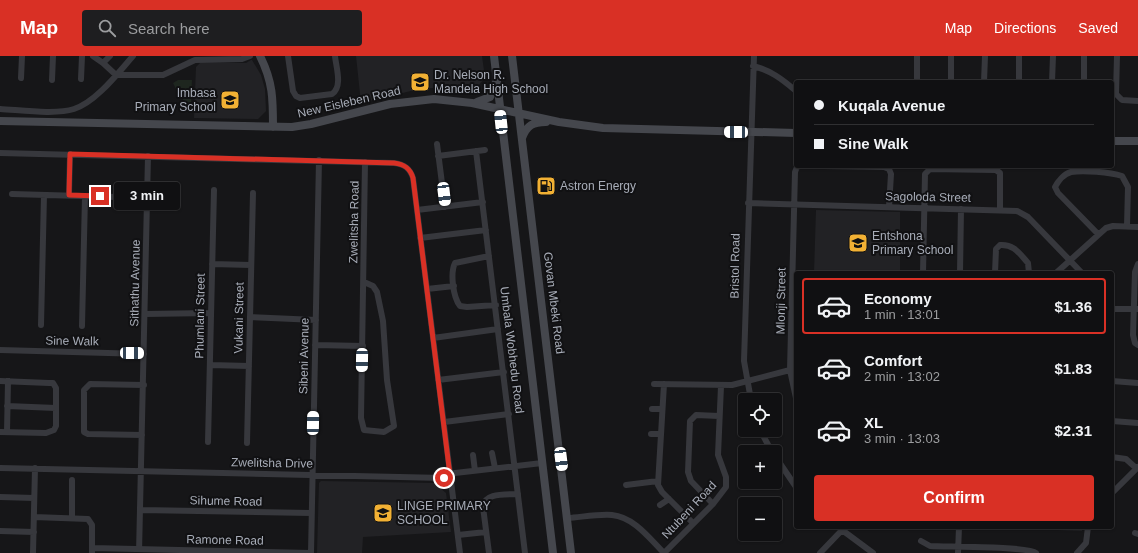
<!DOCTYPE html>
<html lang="en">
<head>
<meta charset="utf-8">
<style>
  :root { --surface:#101012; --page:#1e1e20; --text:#f1f3f6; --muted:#9c9d9f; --line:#303032; --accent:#d93025 }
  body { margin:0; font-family:Helvetica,sans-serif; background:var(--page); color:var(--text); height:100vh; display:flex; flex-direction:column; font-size:15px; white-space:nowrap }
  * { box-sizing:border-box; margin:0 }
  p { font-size:13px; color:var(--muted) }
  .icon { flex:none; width:22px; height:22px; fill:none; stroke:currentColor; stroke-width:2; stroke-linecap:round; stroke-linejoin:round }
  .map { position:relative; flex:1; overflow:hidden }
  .details { position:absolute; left:794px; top:215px; width:320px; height:258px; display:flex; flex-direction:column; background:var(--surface); border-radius:4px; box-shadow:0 1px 3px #0004,0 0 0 1px var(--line) }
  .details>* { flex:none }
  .top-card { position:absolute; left:794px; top:24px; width:320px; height:88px; border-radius:4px; box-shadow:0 1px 3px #0004,0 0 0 1px var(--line); display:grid; align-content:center; height:88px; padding:0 20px; background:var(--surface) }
  .fabs { position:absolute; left:738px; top:337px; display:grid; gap:8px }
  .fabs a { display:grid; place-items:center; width:44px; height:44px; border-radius:4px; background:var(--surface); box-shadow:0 1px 3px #0004,0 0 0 1px var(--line); font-size:20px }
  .end { position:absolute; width:18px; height:18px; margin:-9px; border:5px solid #d93025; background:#fff; box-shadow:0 0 0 2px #fff }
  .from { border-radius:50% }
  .bubble { position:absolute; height:28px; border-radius:4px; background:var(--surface); box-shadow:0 1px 3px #0004,0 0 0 1px var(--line); font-size:13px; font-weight:700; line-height:28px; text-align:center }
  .car { position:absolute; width:12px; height:24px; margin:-12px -6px; border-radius:5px; box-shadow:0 0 3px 1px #0007; background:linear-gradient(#fff 24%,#345 0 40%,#fff 0 76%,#345 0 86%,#fff 0) }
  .top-card b { display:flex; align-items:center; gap:14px; height:38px; font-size:15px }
  .top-card b+b { border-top:1px solid var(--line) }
  .top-card i { width:10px; height:10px; background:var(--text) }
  ul { padding:7px 0 0; list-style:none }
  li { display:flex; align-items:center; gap:12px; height:56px; margin:0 8px 6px; padding:0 12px; border:2px solid transparent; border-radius:4px }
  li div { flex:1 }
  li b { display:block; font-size:15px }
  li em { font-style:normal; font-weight:700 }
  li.active { border-color:var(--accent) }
  li>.icon { width:36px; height:36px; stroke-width:1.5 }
  .primary-button { display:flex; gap:8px; margin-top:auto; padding:8px 20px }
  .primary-button a { flex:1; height:46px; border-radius:4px; background:var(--accent); color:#fff; font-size:16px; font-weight:700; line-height:46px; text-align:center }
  header { display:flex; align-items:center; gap:24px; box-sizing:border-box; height:56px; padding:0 20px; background:var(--accent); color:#fff }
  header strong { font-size:19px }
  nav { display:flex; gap:22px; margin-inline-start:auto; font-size:14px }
  .search { width:280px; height:36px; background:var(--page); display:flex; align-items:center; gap:10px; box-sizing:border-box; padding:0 14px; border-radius:4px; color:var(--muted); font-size:15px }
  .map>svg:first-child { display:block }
</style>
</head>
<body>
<header>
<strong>Map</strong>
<div class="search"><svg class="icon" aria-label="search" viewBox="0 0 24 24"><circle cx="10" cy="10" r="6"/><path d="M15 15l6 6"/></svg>Search here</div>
<nav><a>Map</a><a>Directions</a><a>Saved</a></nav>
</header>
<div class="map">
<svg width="1138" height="497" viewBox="0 0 1138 497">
  <rect width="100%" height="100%" fill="#161618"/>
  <path fill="#222225" d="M356 0H482L485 22 476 32 460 30 419 33 361 47Z
    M251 4H252L261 19 265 33 266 55 258 63 194 62 196 11 201 6 246 7Z
    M816 154 900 156V217H814Z
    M321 425 434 427 446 437 451 476 363 481 362 497H317L319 427Z
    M978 471H1082V475Z"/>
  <path fill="#1e261f" d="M178 24H192L191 47 183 46V37L181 34 176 33 173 27Z"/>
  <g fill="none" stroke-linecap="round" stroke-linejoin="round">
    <path stroke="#37383d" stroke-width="6" d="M93 0 103 7 116 19H163L195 4 242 3 250 0
      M288 0 293 35 296 40 300 42 332 38C343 31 336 11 335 0
      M1117 0 1116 38 1122 44 1138 45
      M103 7 110 0
      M753 10C770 14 782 23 796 35
      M21 22 22 0
      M81 23 82 0
      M52 24 53 0
      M917 26V0
      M951 26V0
      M984 26 985 0
      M1019 26V0
      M1052 26 1053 0
      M1084 26V0
      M0 53C20 54 56 59 74 53 96 46 118 17 133 0
      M437 88 445 151
      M476 95 525 497
      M0 97 394 107C404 108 410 112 413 122L460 497
      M438 100 485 94
      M823 110 884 111 889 113 891 118 889 151
      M12 138 116 141
      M69 139 70 98
      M748 147 1017 155 1028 161 1082 217
      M417 154 483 146
      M1098 178 1058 137 1055 131C1058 125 1064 118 1071 116 1083 114 1110 116 1122 120L1128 131 1127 170
      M420 182 486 174
      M489 200 455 207C450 217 453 241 460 250L467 251 496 249
      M212 208 251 209
      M1138 208 1135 216 1133 279 1135 287 1138 289
      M923 217 925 118 930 113 996 114 1000 117V154
      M960 217 961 153
      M995 217 996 193 1000 189C1014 188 1019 197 1028 207L1029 217
      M1056 217 1106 172 1113 170 1138 171
      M364 226 373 230 377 236 383 265 387 324 394 370 384 376 364 374 361 362 365 106
      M427 233 454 230
      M1112 253H1138
      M145 258 211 257
      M250 261 316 264
      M41 269 44 139
      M82 270 85 140
      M433 282 498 273
      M315 289 363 290
      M0 294 144 298
      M210 309 249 310
      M438 324 504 316
      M0 325 49 327H53L56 332V370L54 374 46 377 0 376
      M1112 325 1138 327
      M654 328 732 329 790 314H796
      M664 328 658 429 662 436 693 467
      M796 342 790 314 795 116 797 111 800 110
      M751 344 744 305 754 0
      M7 350 56 352
      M652 353H662
      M1112 365 1138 367
      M444 366 509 358
      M760 374 772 396
      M7 376 8 325
      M651 378H661
      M142 379 88 378 84 376V334L90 328 144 329
      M208 386 214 134
      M247 387 253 137
      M492 397 495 412
      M473 399 475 415
      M775 400 796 431
      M1112 401 1126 403 1136 412
      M0 412 444 422 455 417 542 407
      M626 429 658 425
      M1112 437 1138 411
      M0 441 34 442
      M713 448 691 425 688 416 690 365 696 359 719 360
      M660 449 669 443
      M141 454 311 457
      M34 461 88 463 92 469V497
      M72 462V424
      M568 462C582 461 598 458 612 459 634 461 650 483 664 497
      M838 471 873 497
      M0 475 34 476
      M1135 477 1138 478
      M458 479 486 476
      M921 485 930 490C946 491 1028 490 1036 497
      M92 492 311 497
      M33 497 35 412
      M139 497 148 100
      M311 497 319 104
      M489 497 483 451C484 436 507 439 518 438
      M664 497 713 448 726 431V421L718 399 721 330
      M820 497 844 472
      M958 497 959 471
      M1077 497 1086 487 1088 471"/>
    <path stroke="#45474d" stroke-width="8" d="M260 0C273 26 273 43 273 71
      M494 0 553 497
      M512 0 571 497
      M477 46 490 41 495 28
      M0 65 292 71 311 68 390 48 434 43 472 47 559 66 603 72 796 77
      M522 82C527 69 533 66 546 66
      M1112 85H1138"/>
  </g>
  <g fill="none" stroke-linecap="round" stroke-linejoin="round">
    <path stroke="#d93025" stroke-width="5" d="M100 140 69 139 70 98 394 107C404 108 410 112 413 122L450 419 444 422"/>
  </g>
  <defs>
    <symbol id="school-square" viewBox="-11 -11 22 22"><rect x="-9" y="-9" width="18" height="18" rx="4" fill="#f2b134" stroke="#111113"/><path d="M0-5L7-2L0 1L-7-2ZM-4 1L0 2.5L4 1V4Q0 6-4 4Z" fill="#111"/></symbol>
    <symbol id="fuel-square" viewBox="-11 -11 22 22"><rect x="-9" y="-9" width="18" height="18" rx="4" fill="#f2b134" stroke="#111113"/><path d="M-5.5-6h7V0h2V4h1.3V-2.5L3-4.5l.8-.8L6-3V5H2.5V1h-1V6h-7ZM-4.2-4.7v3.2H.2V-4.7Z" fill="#111"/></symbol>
  </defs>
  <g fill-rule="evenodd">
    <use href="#school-square" x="409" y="15" width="22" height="22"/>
    <use href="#school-square" x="219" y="33" width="22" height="22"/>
    <use href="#fuel-square" x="535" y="119" width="22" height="22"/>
    <use href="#school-square" x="847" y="176" width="22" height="22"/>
    <use href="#school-square" x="372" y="446" width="22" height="22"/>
  </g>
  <g text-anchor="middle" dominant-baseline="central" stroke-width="4" stroke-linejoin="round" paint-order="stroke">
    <g font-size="12" fill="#a8adb8" stroke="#111113" text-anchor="start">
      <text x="434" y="19">Dr. Nelson R.<tspan x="434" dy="14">Mandela High School</tspan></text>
      <text x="216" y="37" text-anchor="end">Imbasa<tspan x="216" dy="14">Primary School</tspan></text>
      <text x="560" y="130">Astron Energy</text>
      <text x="872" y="180">Entshona<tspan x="872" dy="14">Primary School</tspan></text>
      <text x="397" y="450">LINGE PRIMARY<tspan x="397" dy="14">SCHOOL</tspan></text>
    </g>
    <g font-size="12" fill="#a8adb8" stroke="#111113">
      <text transform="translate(349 46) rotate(-13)">New Eisleben Road</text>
      <text transform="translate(928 141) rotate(1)">Sagoloda Street</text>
      <text transform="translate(354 166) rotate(-89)">Zwelitsha Road</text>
      <text transform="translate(735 210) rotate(-89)">Bristol Road</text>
      <text transform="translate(135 227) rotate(-89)">Sithathu Avenue</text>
      <text transform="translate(781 245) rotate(-89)">Mlonji Street</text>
      <text transform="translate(554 247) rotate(83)">Govan Mbeki Road</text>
      <text transform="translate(200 260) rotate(-89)">Phumlani Street</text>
      <text transform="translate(239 262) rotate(-89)">Vukani Street</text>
      <text transform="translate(72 285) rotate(1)">Sine Walk</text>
      <text transform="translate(512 294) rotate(83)">Umbala Wobhedu Road</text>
      <text transform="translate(304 300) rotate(-89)">Sibeni Avenue</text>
      <text transform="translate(272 407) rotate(1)">Zwelitsha Drive</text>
      <text transform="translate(226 445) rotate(1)">Sihume Road</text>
      <text transform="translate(689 454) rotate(-47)">Ntubeni Road</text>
      <text transform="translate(225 484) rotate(1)">Ramone Road</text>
    </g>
  </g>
</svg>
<div class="fabs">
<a><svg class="icon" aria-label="locate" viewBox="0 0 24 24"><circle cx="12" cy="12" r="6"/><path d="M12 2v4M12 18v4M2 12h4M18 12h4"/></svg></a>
<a>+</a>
<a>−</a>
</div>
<i class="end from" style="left:444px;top:422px"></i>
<i class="end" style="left:100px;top:140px"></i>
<div class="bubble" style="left:114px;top:126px;width:66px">3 min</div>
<i class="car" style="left:501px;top:66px;rotate:354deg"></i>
<i class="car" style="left:736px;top:76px;rotate:271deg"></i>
<i class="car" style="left:444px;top:138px;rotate:173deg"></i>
<i class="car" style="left:132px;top:297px;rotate:91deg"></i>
<i class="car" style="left:362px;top:304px;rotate:181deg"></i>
<i class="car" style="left:313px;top:367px;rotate:1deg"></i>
<i class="car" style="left:561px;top:403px;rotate:173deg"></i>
<div class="top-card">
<b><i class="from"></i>Kuqala Avenue</b>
<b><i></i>Sine Walk</b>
</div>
<section class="details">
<ul>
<li class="active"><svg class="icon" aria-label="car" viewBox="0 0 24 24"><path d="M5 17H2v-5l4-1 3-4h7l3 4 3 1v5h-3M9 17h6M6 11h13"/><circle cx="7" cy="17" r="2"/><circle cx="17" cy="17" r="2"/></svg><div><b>Economy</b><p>1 min · 13:01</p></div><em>$1.36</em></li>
<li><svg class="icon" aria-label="car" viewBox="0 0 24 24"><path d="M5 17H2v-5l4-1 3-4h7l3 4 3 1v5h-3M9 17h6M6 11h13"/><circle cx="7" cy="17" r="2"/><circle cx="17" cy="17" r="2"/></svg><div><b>Comfort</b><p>2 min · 13:02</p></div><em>$1.83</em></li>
<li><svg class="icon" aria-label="car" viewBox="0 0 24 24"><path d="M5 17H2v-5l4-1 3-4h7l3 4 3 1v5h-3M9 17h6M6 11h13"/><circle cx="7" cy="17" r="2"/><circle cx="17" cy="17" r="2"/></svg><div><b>XL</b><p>3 min · 13:03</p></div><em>$2.31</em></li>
</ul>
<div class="primary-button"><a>Confirm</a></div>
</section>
</div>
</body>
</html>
